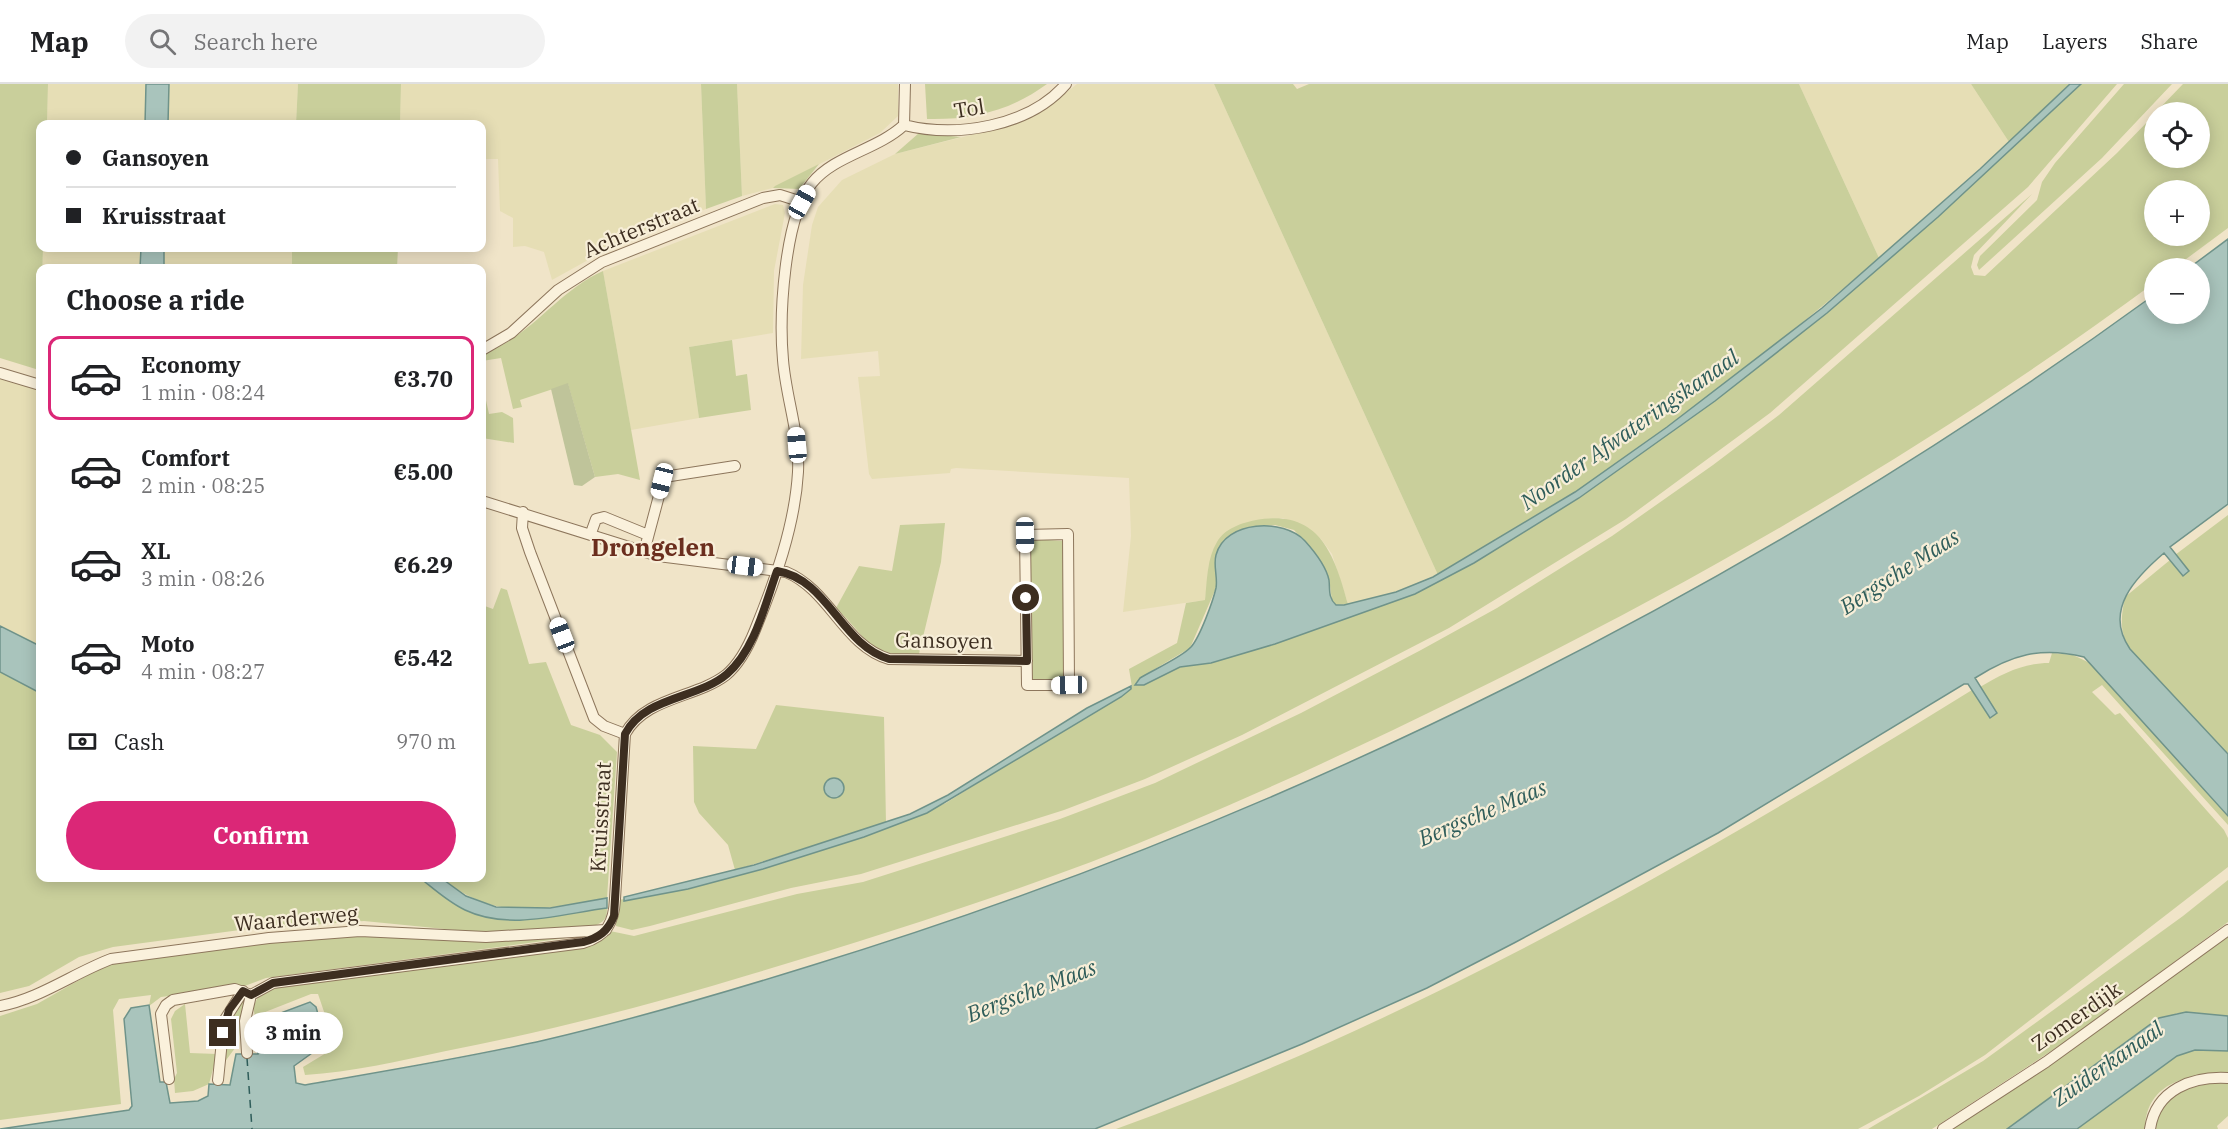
<!DOCTYPE html>
<html lang="en">
<head>
<meta charset="utf-8">
<style>
  :root { --surface:#fff; --page:#f2f2f2; --text:#202124; --muted:#757577; --line:#e0e0e0; --accent:#db2777 }
  body { margin:0; font-family:"IBM Plex Serif",serif; background:var(--page); color:var(--text); height:100vh; display:flex; flex-direction:column; font-size:22px; white-space:nowrap }
  * { box-sizing:border-box; margin:0 }
  p { font-size:20px; color:var(--muted) }
  .icon { flex:none; width:33px; height:33px; fill:none; stroke:currentColor; stroke-width:2; stroke-linecap:round; stroke-linejoin:round }
  .map { position:relative; flex:1; overflow:hidden }
  .details { position:absolute; left:36px; top:180px; width:450px; height:618px; display:flex; flex-direction:column; background:var(--surface); border-radius:12px; box-shadow:0 3px 15px #0003 }
  .details>* { flex:none }
  .top-card { position:absolute; left:36px; top:36px; width:450px; height:132px; border-radius:12px; box-shadow:0 3px 15px #0003; display:grid; align-content:center; height:132px; padding:0 30px; background:var(--surface) }
  .fabs { position:absolute; left:2144px; top:18px; display:grid; gap:12px }
  .fabs a { display:grid; place-items:center; width:66px; height:66px; border-radius:50%; background:var(--surface); box-shadow:0 3px 15px #0003; font-size:30px }
  .end { position:absolute; width:27px; height:27px; margin:-14px; border:8px solid #3d2e20; background:#fff; box-shadow:0 0 0 3px #fff }
  .from { border-radius:50% }
  .bubble { position:absolute; height:42px; border-radius:21px; background:var(--surface); box-shadow:0 3px 15px #0003; font-size:20px; font-weight:800; line-height:42px; text-align:center }
  .car { position:absolute; width:18px; height:36px; margin:-18px -9px; border-radius:8px; box-shadow:0 0 4px 2px #0007; background:linear-gradient(#fff 24%,#345 0 40%,#fff 0 76%,#345 0 86%,#fff 0) }
  .top-card b { display:flex; align-items:center; gap:21px; height:57px; font-size:22px }
  .top-card b+b { border-top:2px solid var(--line) }
  .top-card i { width:15px; height:15px; background:var(--text) }
  ul { padding:0; list-style:none }
  li { display:flex; align-items:center; gap:18px; height:84px; margin:0 12px 9px; padding:0 18px; border:3px solid transparent; border-radius:12px }
  li div { flex:1 }
  li b { display:block; font-size:22px }
  li em { font-style:normal; font-weight:800 }
  li.selected { border-color:var(--accent) }
  li>.icon { width:54px; height:54px; stroke-width:1.5 }
  h2 { padding:0 30px; font-size:27px; line-height:72px }
  .pay { display:flex; align-items:center; gap:15px; height:66px; padding:0 30px; font-size:22px }
  .pay p { margin-inline-start:auto }
  .action { display:flex; gap:12px; margin-top:auto; padding:12px 30px }
  .action a { flex:1; height:69px; border-radius:36px; background:var(--accent); color:#fff; font-size:24px; font-weight:800; line-height:69px; text-align:center }
  header { display:flex; align-items:center; gap:36px; box-sizing:border-box; height:84px; padding:0 30px; background:var(--surface); border-bottom:2px solid var(--line) }
  header strong { font-size:28px }
  nav { display:flex; gap:33px; margin-inline-start:auto; font-size:21px }
  .search { width:420px; height:54px; background:var(--page); display:flex; align-items:center; gap:15px; box-sizing:border-box; padding:0 21px; border-radius:33px; color:var(--muted); font-size:22px }
  .map>svg:first-child { display:block }
</style>
</head>
<body>
<header>
<strong>Map</strong>
<div class="search"><svg class="icon" aria-label="search" viewBox="0 0 24 24"><circle cx="10" cy="10" r="6"/><path d="M15 15l6 6"/></svg>Search here</div>
<nav><a>Map</a><a>Layers</a><a>Share</a></nav>
</header>
<div class="map">
<svg width="2228" height="1045" viewBox="0 0 2228 1045">
  <rect width="100%" height="100%" fill="#f0e4c8"/>
  <path fill="#e6deb5" d="M48 0H146L145 40H47Z
    M169 0H298L296 40H168Z
    M401 0H701L706 125 617 160 552 196 544 168 525 162 513 163V134L500 127 498 75H482V40H400Z
    M737 0H898V32L880 49 773 104 742 112Z
    M1077 0H1214L1438 491 1396 508 1348 520 1332 470 1321 455 1283 434 1265 435 1252 437 1209 481 1205 516 1123 528 1131 452 1129 394 956 384 951 385 950 389 872 395 869 390 858 293 880 292 878 267 801 275 803 201 812 141 818 123 842 96 895 70 1007 42 1047 24Z
    M1799 0H1971L2009 58 1879 174Z
    M775 120 783 121 785 129 774 187 773 249 689 263 699 334 631 346 603 187Z
    M43 164H141L140 184H42Z
    M164 164H292V184H164Z
    M0 295 40 305V562L0 542Z"/>
  <path fill="#c9cf9b" fill-rule="evenodd" d="M0 0H48L47 40H40V164H43L39 286 0 274Z
    M298 0H401L400 40H296Z
    M701 0H737L742 112 706 125Z
    M925 0H1047C1010 27 972 36 927 35Z
    M1214 0H1293L1297 5 1309 0H1799L1879 174C1783 257 1681 337 1575 408 1531 437 1484 464 1438 491Z
    M1971 0H2070L2009 58Z
    M2081 0H2117L2028 103 1770 329 1626 435 1449 544 1242 651 1145 695 1064 726 861 790 791 804 650 842 632 846 616 842 617 816 658 811 763 785 864 753 946 719 1047 655 1121 613 1132 603 1129 585 1177 559 1186 519 1205 516C1207 497 1207 474 1217 458 1225 444 1242 439 1256 436 1319 425 1334 469 1348 520L1336 521 1332 517 1329 494 1317 471 1294 446 1275 441 1248 444 1226 456 1216 472V504L1190 564 1140 594 1143 599 1180 583 1211 579 1238 571 1415 510 1474 479 1579 414 1827 229 1938 133Z
    M2124 0H2172L2102 74 1979 186 1977 181 1980 172 2037 116 2042 98 2055 79Z
    M2183 0H2228V144L2174 184H2154V199C1937 359 1705 494 1463 612 1341 672 1218 729 1091 778 979 820 866 856 752 890 651 921 549 947 446 967 400 977 351 988 305 991L303 983 336 963 318 910H311L255 932 253 923 259 911 269 905 552 866 610 847 634 852 797 810 863 798 1060 735 1155 699 1301 629 1421 566 1497 524 1612 452 1713 381 1779 331 2032 110 1974 171 1971 183 1974 191 1985 192 2117 69 2154 31V74H2199V28H2156ZM2154 106H2199V152H2154Z
    M919 49 961 53 895 70Z
    M819 80 799 105 773 104 775 102Z
    M292 164H398L397 184H292Z
    M603 187 640 396 618 390 595 393 568 300 520 316 522 323 513 325 501 274 482 277V269C530 255 557 207 603 187Z
    M732 256 736 292 747 290 751 326 699 334 689 263Z
    M482 298 489 330 502 328 513 334 514 359 482 354Z
    M2228 431V670L2130 565C2119 549 2121 532 2125 513L2170 476 2183 491 2189 486 2175 471Z
    M945 439 941 478 918 574C862 567 872 558 836 524L859 482 892 487 900 441Z
    M1031 455 1064 457 1065 594 1060 597 1031 595 1029 457Z
    M501 504 507 506 529 580 546 578 571 641 600 651 617 668 607 814C540 825 499 839 441 794H482V521L493 525Z
    M2052 569 2073 571 2092 580 2228 732V741L2102 601 2092 608 2115 631 2120 629 2224 746 2228 754V783L1985 971 1919 1012 1858 1045H1116C1418 936 1700 774 1972 606L1990 634 1997 629 1980 603C2002 590 2023 579 2049 579Z
    M0 588 40 609V794H420L496 835 540 834 607 824C607 835 604 838 594 842L475 848 364 837 240 846 113 863 79 873 29 902 0 909Z
    M776 621 884 633 886 739 735 786 728 761 699 729 694 718 693 662 756 665Z
    M2228 796V838L2080 948 1932 1045H1868L1983 977 2183 832Z
    M347 852H581L266 894 242 903 161 913 149 922 151 911 119 915 113 926 121 1020 0 1036V932L37 920 111 878 242 859Z
    M2228 852V932L2177 929 2087 987 2007 1045H1949Z
    M244 917 238 960 221 983C224 963 221 924 244 917Z
    M185 920 190 969 217 970 209 1000 193 1007 175 1009 174 995 177 989 171 935 175 927Z
    M2195 966 2228 967V989C2190 990 2146 997 2145 1045H2077L2177 972Z
    M2228 998V1032L2217 1042 2218 1045H2155C2160 1007 2196 1000 2228 998Z"/>
  <path fill="#bfc49a" d="M568 299 595 393 582 402 574 401 551 305Z"/>
  <path fill="#a9c4bc" stroke="#6f938a" stroke-width="1.5" d="M146 0H169L168 40H145Z
    M2070 0H2081L1938 133 1827 229 1715 317 1579 414 1474 479 1415 510 1275 560 1211 579 1180 583 1144 601H1135L1140 594C1153 586 1182 573 1191 563 1200 553 1213 517 1216 504 1218 493 1213 482 1216 471 1225 436 1284 434 1305 457 1314 467 1326 482 1329 496 1330 505 1328 514 1336 521H1344L1396 508 1433 493 1575 408 1667 343 1822 224 1980 85Z
    M2228 155V420L2170 463 2189 487 2183 492 2164 469C2136 493 2103 526 2130 565L2228 670V732L2084 573C2041 562 2011 571 1975 594L1997 629 1990 634 1968 600H1964L1718 749 1514 859 1427 904 1302 960 1095 1045H0L129 1026 132 1022 124 935 131 924 149 921 160 998H166L170 1019 198 1017 208 1012 209 1000 230 1001 236 970H258L255 950 262 936 310 918 316 923 326 959 294 982 296 999 305 1001C385 987 466 974 545 956 635 935 723 909 810 882 1288 736 1750 505 2154 211V230H2199V184H2189Z
    M141 164H164V184H140Z
    M0 542 40 562V609L0 588Z
    M1131 602V605L1121 613 927 729 864 753 763 785 688 805 624 817V813L754 781 910 730 948 711 1087 624Z
    M824 704a10 10 0 1 1 20 0a10 10 0 1 1-20 0Z
    M420 794H441L466 812 496 823 550 824 607 814V824C561 830 509 847 465 826 448 818 434 805 420 794Z
    M2186 928 2228 932V967L2195 966 2177 972 2077 1045H2007L2159 934Z"/>
  <g fill="none" stroke-linecap="round" stroke-linejoin="round">
    <path stroke="#2f5d5a" stroke-width="1.5" stroke-dasharray="8 6" stroke-linecap="butt" d="M247 974 252 1045"/>
    <defs>
      <path id="minor" d="M904 41C956 54 1029 43 1066 0
        M904 41 905 0
        M482 266 511 249 558 206 602 178 763 114 780 111 802 118
        M0 289 40 301
        M482 417 658 472 786 488C830 506 844 562 889 575L1027 577
        M523 428 522 444 530 468 594 634 604 642 625 650
        M591 449 596 435 604 433 648 451
        M1068 450 1069 601H1027L1025 451Z
        M644 468 664 393 735 382
        M0 922C39 915 74 889 111 875L269 854 360 847 486 853 606 846
        M247 969 245 937 251 911 273 899 583 859C607 852 614 838 615 815L625 650C645 613 696 614 726 591 739 580 749 561 755 546 775 497 795 441 798 388 800 350 786 314 783 276 779 232 784 134 812 99 835 71 877 66 904 41
        M169 995 161 930 166 921 173 916 235 905 251 911
        M218 996 224 937 243 907
        M1943 1045 2046 978 2228 846
        M2150 1045C2156 1005 2193 992 2228 994"/>
    </defs>
    <use href="#minor" stroke="#8d765c" stroke-width="12"/>
    <use href="#minor" stroke="#faf1dc" stroke-width="10"/>
  </g>
  <g fill="none" stroke-linecap="round" stroke-linejoin="round">
    <path stroke="#3d2e20" stroke-width="8" d="M223 949 229 926 243 907 251 911 273 899 583 858C599 854 608 847 614 832L625 650C645 612 698 615 727 590 755 566 765 520 777 487 828 495 841 561 889 575L1027 577 1026 514"/>
  </g>
  <g text-anchor="middle" dominant-baseline="central" stroke-width="4.5" stroke-linejoin="round" paint-order="stroke">
    <g font-size="21" fill="#3d2e20" stroke="#f7eed8">
      <text transform="translate(969 24) rotate(-9)">Tol</text>
      <text transform="translate(641 143) rotate(-23)">Achterstraat</text>
      <text transform="translate(944 556) rotate(1)">Gansoyen</text>
      <text transform="translate(600 733) rotate(-87)">Kruisstraat</text>
      <text transform="translate(296 834) rotate(-5)">Waarderweg</text>
      <text transform="translate(2076 932) rotate(-35)">Zomerdijk</text>
    </g>
    <g font-size="22" font-style="italic" fill="#2f5d5a" stroke="#f7eed8">
      <text transform="translate(1629 345) rotate(-35)">Noorder Afwateringskanaal</text>
      <text transform="translate(1899 487) rotate(-33)">Bergsche Maas</text>
      <text transform="translate(1482 728) rotate(-23)">Bergsche Maas</text>
      <text transform="translate(1031 906) rotate(-21)">Bergsche Maas</text>
      <text transform="translate(2107 979) rotate(-35)">Zuiderkanaal</text>
    </g>
    <g font-size="24" font-weight="bold" fill="#6b2e1e" stroke="#f7eed8">
      <text x="653" y="463">Drongelen</text>
    </g>
  </g>
</svg>
<div class="fabs">
<a><svg class="icon" aria-label="locate" viewBox="0 0 24 24"><circle cx="12" cy="12" r="6"/><path d="M12 2v4M12 18v4M2 12h4M18 12h4"/></svg></a>
<a>+</a>
<a>−</a>
</div>
<i class="end from" style="left:1026px;top:514px"></i>
<i class="end" style="left:223px;top:949px"></i>
<div class="bubble" style="left:244px;top:928px;width:99px">3 min</div>
<i class="car" style="left:802px;top:118px;rotate:29deg"></i>
<i class="car" style="left:797px;top:361px;rotate:355deg"></i>
<i class="car" style="left:662px;top:397px;rotate:194deg"></i>
<i class="car" style="left:1025px;top:451px;rotate:179deg"></i>
<i class="car" style="left:745px;top:482px;rotate:97deg"></i>
<i class="car" style="left:562px;top:551px;rotate:339deg"></i>
<i class="car" style="left:1069px;top:601px;rotate:269deg"></i>
<div class="top-card">
<b><i class="from"></i>Gansoyen</b>
<b><i></i>Kruisstraat</b>
</div>
<section class="details">
<h2>Choose a ride</h2>
<ul>
<li class="selected"><svg class="icon" aria-label="car" viewBox="0 0 24 24"><path d="M5 17H2v-5l4-1 3-4h7l3 4 3 1v5h-3M9 17h6M6 11h13"/><circle cx="7" cy="17" r="2"/><circle cx="17" cy="17" r="2"/></svg><div><b>Economy</b><p>1 min · 08:24</p></div><em>€3.70</em></li>
<li><svg class="icon" aria-label="car" viewBox="0 0 24 24"><path d="M5 17H2v-5l4-1 3-4h7l3 4 3 1v5h-3M9 17h6M6 11h13"/><circle cx="7" cy="17" r="2"/><circle cx="17" cy="17" r="2"/></svg><div><b>Comfort</b><p>2 min · 08:25</p></div><em>€5.00</em></li>
<li><svg class="icon" aria-label="car" viewBox="0 0 24 24"><path d="M5 17H2v-5l4-1 3-4h7l3 4 3 1v5h-3M9 17h6M6 11h13"/><circle cx="7" cy="17" r="2"/><circle cx="17" cy="17" r="2"/></svg><div><b>XL</b><p>3 min · 08:26</p></div><em>€6.29</em></li>
<li><svg class="icon" aria-label="car" viewBox="0 0 24 24"><path d="M5 17H2v-5l4-1 3-4h7l3 4 3 1v5h-3M9 17h6M6 11h13"/><circle cx="7" cy="17" r="2"/><circle cx="17" cy="17" r="2"/></svg><div><b>Moto</b><p>4 min · 08:27</p></div><em>€5.42</em></li>
</ul>
<div class="pay"><svg class="icon" aria-label="cash" viewBox="0 0 24 24"><path d="M3 7h18v10H3z"/><circle cx="12" cy="12" r="2"/></svg>Cash<p>970 m</p></div>
<div class="action"><a>Confirm</a></div>
</section>
</div>
</body>
</html>
